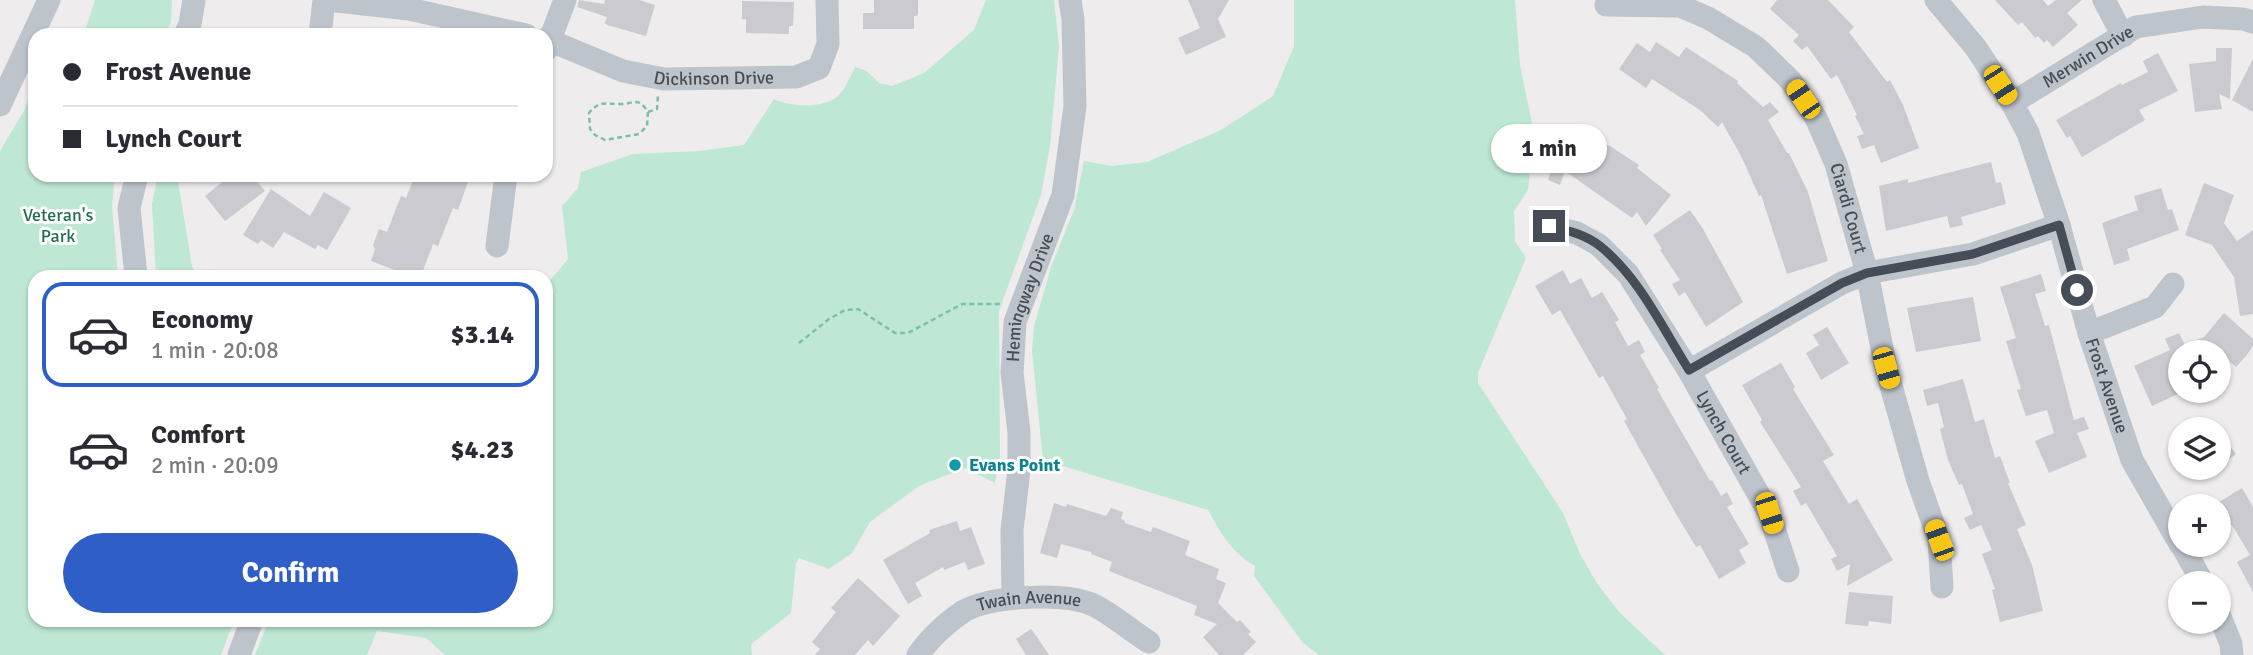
<!DOCTYPE html>
<html lang="en">
<head>
<meta charset="utf-8">
<style>
  :root { --surface:#fff; --page:#f7f7f7; --text:#2b2b33; --muted:#7c7c81; --line:#e1e1e2; --accent:#2e5ec6 }
  body { margin:0; font-family:Signika,sans-serif; background:var(--page); color:var(--text); height:100vh; display:flex; flex-direction:column; font-size:26px; white-space:nowrap }
  * { box-sizing:border-box; margin:0 }
  p { font-size:23px; color:var(--muted) }
  .icon { flex:none; width:38px; height:38px; fill:none; stroke:currentColor; stroke-width:2; stroke-linecap:round; stroke-linejoin:round }
  .map { position:relative; flex:1; overflow:hidden }
  .drawer { position:absolute; left:28px; top:270px; width:525px; height:357px; display:flex; flex-direction:column; background:var(--surface); border-radius:21px; box-shadow:0 2px 5px #0004 }
  .drawer>* { flex:none }
  .banner { position:absolute; left:28px; top:28px; width:525px; height:154px; border-radius:21px; box-shadow:0 2px 5px #0004; display:grid; align-content:center; height:154px; padding:0 35px; background:var(--surface) }
  .tools { position:absolute; left:2168px; top:340px; display:grid; gap:14px }
  .tools a { display:grid; place-items:center; width:63px; height:63px; border-radius:50%; background:var(--surface); box-shadow:0 2px 5px #0004; font-size:35px }
  .end { position:absolute; width:32px; height:32px; margin:-16px; border:9px solid #464d56; background:#fff; box-shadow:0 0 0 4px #fff }
  .from { border-radius:50% }
  .bubble { position:absolute; height:49px; border-radius:24px; background:var(--surface); box-shadow:0 2px 5px #0004; font-size:23px; font-weight:700; line-height:49px; text-align:center }
  .car { position:absolute; width:21px; height:42px; margin:-21px -10px; border-radius:9px; box-shadow:0 0 5px 2px #0007; background:linear-gradient(#f5c518 24%,#345 0 40%,#f5c518 0 76%,#345 0 86%,#f5c518 0) }
  .banner b { display:flex; align-items:center; gap:24px; height:66px; font-size:26px }
  .banner b+b { border-top:2px solid var(--line) }
  .banner i { width:18px; height:18px; background:var(--text) }
  ul { padding:12px 0 0; list-style:none }
  li { display:flex; align-items:center; gap:21px; height:105px; margin:0 14px 10px; padding:0 21px; border:4px solid transparent; border-radius:21px }
  li div { flex:1 }
  li b { display:block; font-size:26px }
  li em { font-style:normal; font-weight:700 }
  li.selected { border-color:var(--accent) }
  li>.icon { width:63px; height:63px; stroke-width:1.5 }
  .button { display:flex; gap:14px; margin-top:auto; padding:14px 35px }
  .button a { flex:1; height:80px; border-radius:42px; background:var(--accent); color:#fff; font-size:28px; font-weight:700; line-height:80px; text-align:center }
  .map>svg:first-child { display:block }
</style>
</head>
<body>
<div class="map">
<svg width="2253" height="655" viewBox="0 0 2253 655">
  <rect width="100%" height="100%" fill="#eeecec"/>
  <path fill="#bee8d3" d="M95 0H172L171 23 164 35H80L85 31Z
    M986 0H1054L1059 46 1050 146 1041 195 999 311 1000 456 995 483 965 468 919 486 870 522 852 553 829 569 799 558 796 563 791 613 751 644 752 655H445L426 638 377 631 367 655H255L269 620H546V285L568 259 562 206 578 188 581 172 633 154 700 151 744 145 774 99C792 107 822 109 838 96 845 90 851 75 855 67L867 71 879 83 892 86 924 73 974 30Z
    M1294 0H1515L1520 65 1534 133 1528 190 1514 211 1515 241 1526 258 1478 373V383L1563 513 1580 554 1598 585 1620 613 1665 655H1319L1303 643 1254 576 1255 566C1230 551 1222 535 1208 510L1043 460 1032 351 1034 326 1051 267 1074 210 1084 161 1112 166 1147 162 1221 130 1273 96 1294 46Z
    M35 81V175H115L112 207 118 276H35V620H234L221 655H0V151L24 111Z
    M158 175H177L192 266 197 276H156L152 204Z"/>
  <path fill="#cacad0" d="M579 0 604 4 605 0H639L655 5 646 36 607 25 605 23 607 17 577 7Z
    M874 0H918V14L917 16H914V29H863V13H874Z
    M1188 0H1229L1218 19 1226 37 1186 55 1178 38 1200 28Z
    M1777 0H1828L1854 27 1849 32 1887 82 1890 80 1903 105 1919 148 1881 163 1874 145 1862 149 1857 136 1864 134 1855 116 1857 115 1837 75 1831 79 1807 46 1802 50 1793 41 1799 35 1770 9Z
    M1995 0H2043L2048 6 2056 0H2082L2067 13 2078 25 2053 47 2047 40 2044 43 2038 36 2035 38 2022 22 2018 25Z
    M742 1 794 2 793 26H789V34L746 33V19H742Z
    M1656 42 1679 57 1686 47 1738 81 1737 83 1763 107 1770 102 1779 112 1768 120 1787 153H1789L1808 192 1828 261 1787 274 1761 195 1759 196 1742 158 1722 122 1718 127 1700 110 1652 79 1646 88 1619 69 1637 43 1650 52Z
    M2216 48H2232L2230 99 2219 94 2222 109 2195 112 2189 64 2216 61Z
    M2158 53 2178 91 2139 110 2145 120 2082 157 2070 136 2067 138 2056 120 2121 83 2122 85 2148 72 2143 61Z
    M2253 59V112L2232 100Z
    M1565 129 1610 146 1639 165 1637 168 1671 195 1646 226 1637 212 1632 218 1565 171 1560 185 1548 180Z
    M1991 162 1996 183 2001 182 2006 204 1961 217 1963 225 1950 228 1947 216 1886 231 1879 186 1908 179V183Z
    M231 175H252L265 191 225 221 205 196Z
    M415 175H458L469 179 458 210 453 208 438 246 433 244 421 276H410L371 261 375 249 373 245 379 229 387 232 401 196 406 198Z
    M2204 183 2234 195 2224 223 2237 241 2253 230V314L2240 316 2234 277 2212 245 2185 235Z
    M2161 188 2168 210 2172 209 2179 230 2127 249 2130 260 2114 265 2102 223 2138 210 2134 196Z
    M271 189 310 216 324 192 351 208 327 250 318 245 315 249 284 232 273 248 261 240 258 244 243 235Z
    M1690 210 1703 229 1743 302 1706 327 1685 292 1679 296 1672 284 1680 280 1660 250 1662 249 1653 235Z
    M1563 270 1570 284 1581 278 1592 298 1602 292 1619 320 1615 322 1628 346 1639 340 1645 352 1640 355 1659 388 1657 389 1710 481 1712 480 1721 496 1727 492 1733 504 1727 507 1749 544 1739 550 1746 563 1719 579 1700 545 1696 547 1676 514 1624 421 1627 419 1603 376 1599 378 1560 310 1552 315 1535 286Z
    M2041 274 2046 291 2035 294 2045 326 2049 325 2074 420 2084 417 2089 429 2077 433 2087 457 2049 473 2035 441 2054 433 2047 410 2026 416 2017 390 2021 389 2006 341 2016 338 2000 287Z
    M1973 297 1981 341 1916 352 1907 308Z
    M2224 313 2253 339V346L2246 356 2236 367 2219 352H2180V393L2152 406 2134 366 2170 350 2165 339 2179 333 2185 345 2204 337Z
    M1827 327 1849 363 1821 380 1806 353 1819 345 1813 335Z
    M1781 363 1795 387 1793 389 1834 455 1823 461 1849 504 1857 499 1893 560 1847 586 1850 564 1837 571 1831 559 1837 556 1806 503 1801 506 1793 491 1801 487 1760 422 1762 420 1742 385Z
    M1963 379 1975 422 1984 419 1995 458 2000 456 2010 483H2008L2026 525 2017 529 2032 565 2043 611 2000 622 1992 590 1995 589 1982 554 1992 550 1981 525 1970 530 1964 518 1973 514 1962 484 1959 485 1948 460 1940 429 1944 427 1938 403 1927 406 1923 390Z
    M2219 432 2236 454 2219 467Z
    M2242 488 2253 507V592L2237 562 2250 555 2232 525 2219 532V502Z
    M1054 503 1066 507 1067 504 1106 516 1111 508 1123 512 1121 519 1125 521V523L1151 532 1153 527 1190 541 1185 555 1219 569 1216 579 1226 583 1218 603 1237 622 1240 620 1251 632 1248 634 1256 642 1243 655H1219L1203 637 1217 624 1194 615 1197 606 1109 571 1112 562 1091 554V552L1061 544 1057 558 1040 553Z
    M957 521 960 531 971 527 985 564 968 570 965 562 944 570 943 567 915 583 922 596 908 604 883 560 930 533 929 530Z
    M858 578 900 616 873 646 868 640 855 655H815L820 649 812 642 836 612 831 608Z
    M1849 592 1893 596 1891 624 1869 621 1868 626 1845 624Z
    M1031 629 1037 637 1049 655H1026L1016 639Z"/>
  <g fill="none" stroke-linecap="round" stroke-linejoin="round">
    <path stroke="#7bc1a7" stroke-width="2.5" stroke-dasharray="5 3.5" stroke-linecap="butt" d="M648 112 647 126 639 134 605 140 595 135 590 129 589 113C600 100 605 104 619 104 633 105 637 95 648 112L657 109 658 96
      M799 343 829 319 845 310 858 309 895 333H908L962 304H1000"/>
    <g stroke="#bec4cc" stroke-width="23">
      <path d="M328 0 409 9 526 35"/>
      <path id="s1" d="M1936 0 1976 48 2012 103 2028 133 2059 225 2089 333 2132 460 2180 544"/>
      <path d="M2104 0 2123 36"/>
      <path id="s2" d="M1606 5 1680 6 1708 18 1756 47 1790 80 1816 118 1836 164 1867 273 1886 368 1918 481 1939 540 1942 587"/>
      <path d="M185 35 190 24 194 0"/>
      <path d="M320 35 324 0"/>
      <path id="s3" d="M546 39 623 71 664 79 796 77 819 68 828 44 827 0"/>
      <path d="M546 50 565 0"/>
      <path id="s4" d="M2012 103 2136 27 2203 17 2243 19 2253 22"/>
      <path d="M0 105 49 0"/>
      <path id="s5" d="M1549 226 1577 233 1599 245 1628 274 1689 371 1769 513 1788 571"/>
      <path d="M497 246 506 175"/>
      <path d="M136 276 129 208 137 175"/>
      <path d="M2089 333 2155 307 2173 284"/>
      <path d="M1689 371 1842 283 1867 273 1973 254 2059 225"/>
      <path d="M2181 544 2203 583"/>
      <path id="s6" d="M1013 598 1012 530 1019 470V432L1012 373 1015 322 1063 195 1075 106 1073 19 1070 0"/>
      <path d="M2219 614 2231 644 2232 655"/>
      <path d="M239 655 252 620"/>
      <path id="s7" d="M918 655C929 639 947 622 964 611 991 596 1062 592 1091 604 1110 612 1131 631 1149 642"/>
    </g>
  </g>
  <g fill="none" stroke-linecap="round" stroke-linejoin="round">
    <path stroke="#464d56" stroke-width="9" d="M1549 226C1566 230 1585 234 1600 246 1639 277 1663 329 1689 370L1842 283 1867 273 1973 254 2059 225 2077 290"/>
  </g>
  <circle fill="#0f9aa8" stroke="#fff" stroke-width="2.5" cx="955" cy="465" r="7"/>
  <g text-anchor="middle" dominant-baseline="central" stroke-width="6" stroke-linejoin="round" paint-order="stroke">
    <g font-size="18" fill="#464d56" stroke="#fff">
      <text stroke="none"><textPath href="#s4" startOffset="89">Merwin Drive</textPath></text>
      <text stroke="none"><textPath href="#s3" startOffset="175">Dickinson Drive</textPath></text>
      <text stroke="none"><textPath href="#s2" startOffset="350">Ciardi Court</textPath></text>
      <text stroke="none"><textPath href="#s6" startOffset="304">Hemingway Drive</textPath></text>
      <text stroke="none"><textPath href="#s1" startOffset="427">Frost Avenue</textPath></text>
      <text stroke="none"><textPath href="#s5" startOffset="280">Lynch Court</textPath></text>
      <text stroke="none"><textPath href="#s7" startOffset="131">Twain Avenue</textPath></text>
    </g>
    <g font-size="18" fill="#216e51" stroke="#fff">
      <text x="58" y="215">Veteran's<tspan x="58" dy="21">Park</tspan></text>
    </g>
    <g font-size="18" font-weight="bold" fill="#0d838f" stroke="#fff" text-anchor="start">
      <text x="969" y="465">Evans Point</text>
    </g>
  </g>
</svg>
<div class="tools">
<a><svg class="icon" aria-label="locate" viewBox="0 0 24 24"><circle cx="12" cy="12" r="6"/><path d="M12 2v4M12 18v4M2 12h4M18 12h4"/></svg></a>
<a><svg class="icon" aria-label="layers" viewBox="0 0 24 24"><path d="M12 4l9 5-9 5-9-5zM3 14l9 5 9-5"/></svg></a>
<a>+</a>
<a>−</a>
</div>
<i class="end from" style="left:2077px;top:290px"></i>
<i class="end" style="left:1549px;top:226px"></i>
<div class="bubble" style="left:1491px;top:124px;width:116px">1 min</div>
<i class="car" style="left:2000px;top:85px;rotate:147deg"></i>
<i class="car" style="left:1803px;top:99px;rotate:326deg"></i>
<i class="car" style="left:1886px;top:368px;rotate:164deg"></i>
<i class="car" style="left:1769px;top:513px;rotate:162deg"></i>
<i class="car" style="left:1939px;top:540px;rotate:340deg"></i>
<div class="banner">
<b><i class="from"></i>Frost Avenue</b>
<b><i></i>Lynch Court</b>
</div>
<section class="drawer">
<ul>
<li class="selected"><svg class="icon" aria-label="car" viewBox="0 0 24 24"><path d="M5 17H2v-5l4-1 3-4h7l3 4 3 1v5h-3M9 17h6M6 11h13"/><circle cx="7" cy="17" r="2"/><circle cx="17" cy="17" r="2"/></svg><div><b>Economy</b><p>1 min · 20:08</p></div><em>$3.14</em></li>
<li><svg class="icon" aria-label="car" viewBox="0 0 24 24"><path d="M5 17H2v-5l4-1 3-4h7l3 4 3 1v5h-3M9 17h6M6 11h13"/><circle cx="7" cy="17" r="2"/><circle cx="17" cy="17" r="2"/></svg><div><b>Comfort</b><p>2 min · 20:09</p></div><em>$4.23</em></li>
</ul>
<div class="button"><a>Confirm</a></div>
</section>
</div>
</body>
</html>
